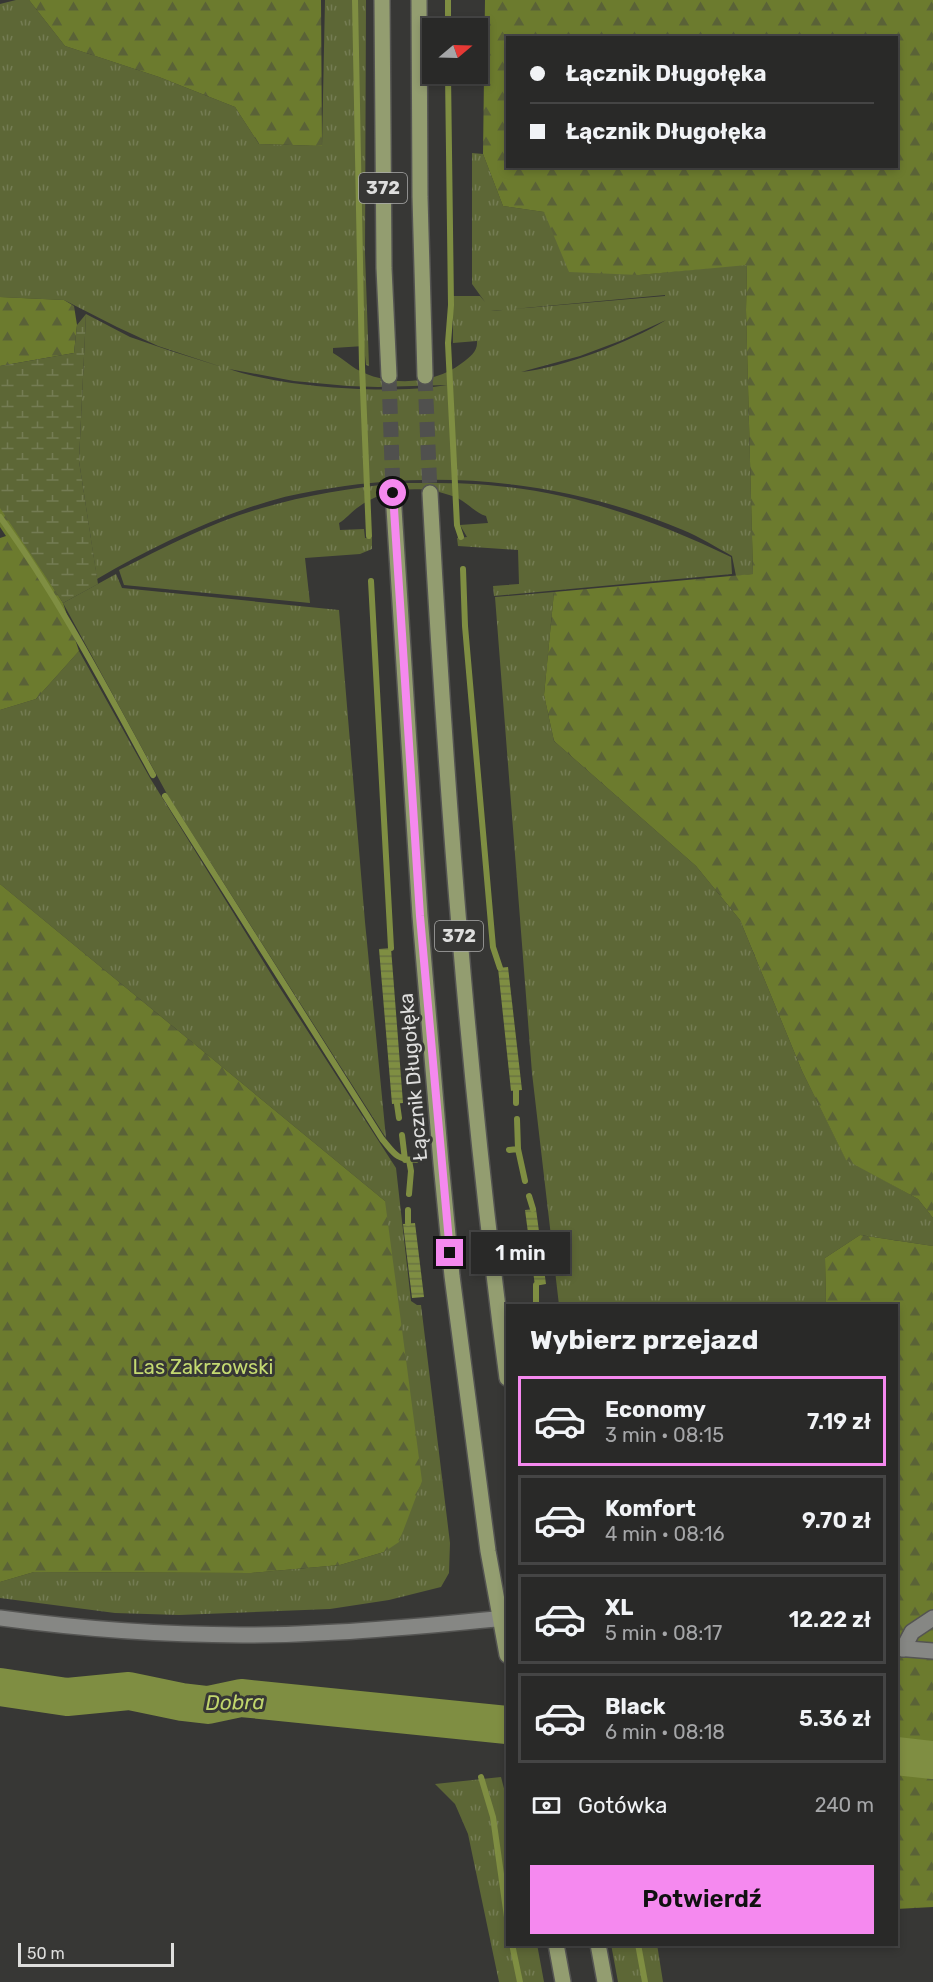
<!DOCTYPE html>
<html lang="pl">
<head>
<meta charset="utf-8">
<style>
  :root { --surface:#292928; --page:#313130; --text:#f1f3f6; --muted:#a5a6a8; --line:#454545; --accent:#f589ef }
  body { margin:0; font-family:Rubik,sans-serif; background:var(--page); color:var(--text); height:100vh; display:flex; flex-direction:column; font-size:22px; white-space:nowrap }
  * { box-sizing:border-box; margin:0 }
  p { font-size:20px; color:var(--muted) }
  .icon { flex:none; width:33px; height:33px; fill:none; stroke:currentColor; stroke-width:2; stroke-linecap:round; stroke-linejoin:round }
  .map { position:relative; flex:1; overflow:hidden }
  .details { position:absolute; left:506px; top:1304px; width:392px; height:642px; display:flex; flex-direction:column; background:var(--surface); border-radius:0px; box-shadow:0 3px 9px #0003,0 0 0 2px var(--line) }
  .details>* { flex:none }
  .guide { position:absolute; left:506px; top:36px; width:392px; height:132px; border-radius:0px; box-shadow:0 3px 9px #0003,0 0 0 2px var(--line); display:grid; align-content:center; height:132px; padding:0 24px; background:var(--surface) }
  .needle { width:39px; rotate:71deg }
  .buttons { position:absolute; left:422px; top:18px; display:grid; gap:12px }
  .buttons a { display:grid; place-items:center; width:66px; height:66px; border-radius:0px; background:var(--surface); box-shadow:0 3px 9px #0003,0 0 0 2px var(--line); font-size:30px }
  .scale { position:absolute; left:18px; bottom:15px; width:156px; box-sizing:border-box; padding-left:6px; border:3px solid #dededd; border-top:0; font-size:16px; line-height:21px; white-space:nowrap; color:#dededd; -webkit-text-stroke:4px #373735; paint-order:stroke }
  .end { position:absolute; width:27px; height:27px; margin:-14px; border:8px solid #f589ef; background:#111; box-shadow:0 0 0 3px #111 }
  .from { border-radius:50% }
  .bubble { position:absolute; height:42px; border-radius:0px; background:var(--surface); box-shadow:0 3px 9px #0003,0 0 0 2px var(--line); font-size:20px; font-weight:600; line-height:42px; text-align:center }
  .guide b { display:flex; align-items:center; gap:21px; height:57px; font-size:22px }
  .guide b+b { border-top:2px solid var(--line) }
  .guide i { width:15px; height:15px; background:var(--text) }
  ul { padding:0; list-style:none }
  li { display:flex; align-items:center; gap:18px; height:90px; margin:0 12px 9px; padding:0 12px; border:3px solid var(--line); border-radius:0px }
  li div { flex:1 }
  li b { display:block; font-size:22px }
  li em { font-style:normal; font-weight:600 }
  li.selected { border-color:var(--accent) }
  li>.icon { width:54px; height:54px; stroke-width:1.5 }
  h2 { padding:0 24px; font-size:27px; line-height:72px }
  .pay { display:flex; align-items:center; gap:15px; height:66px; padding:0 24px; font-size:22px }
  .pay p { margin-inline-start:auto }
  .primary-button { display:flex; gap:12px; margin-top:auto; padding:12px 24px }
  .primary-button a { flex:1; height:69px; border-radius:0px; background:var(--accent); color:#111; font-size:24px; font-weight:600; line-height:69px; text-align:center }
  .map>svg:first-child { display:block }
</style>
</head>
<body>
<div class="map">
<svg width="933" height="1982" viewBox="0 0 933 1982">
  <defs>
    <pattern id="grass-tufts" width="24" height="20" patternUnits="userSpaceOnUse" patternTransform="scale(1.5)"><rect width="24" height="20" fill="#5d6736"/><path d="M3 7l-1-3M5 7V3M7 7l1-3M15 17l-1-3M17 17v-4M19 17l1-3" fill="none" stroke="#747c53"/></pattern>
    <pattern id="forest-firs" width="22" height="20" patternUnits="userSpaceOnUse" patternTransform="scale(1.5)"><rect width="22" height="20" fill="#6c7b2e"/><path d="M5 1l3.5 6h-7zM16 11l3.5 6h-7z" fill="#5a6237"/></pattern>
    <pattern id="wetland-marsh" width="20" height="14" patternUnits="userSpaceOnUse" patternTransform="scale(1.5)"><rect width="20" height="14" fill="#5d6736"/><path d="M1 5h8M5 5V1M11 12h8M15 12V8" fill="none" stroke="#747c53"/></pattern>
    <pattern id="water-rules" width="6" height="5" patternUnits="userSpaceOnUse" patternTransform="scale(1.5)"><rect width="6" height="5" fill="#7f8e42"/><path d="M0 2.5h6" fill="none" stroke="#6a7442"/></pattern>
  </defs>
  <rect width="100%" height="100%" fill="#373735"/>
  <path fill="url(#grass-tufts)" fill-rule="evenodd" d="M16 0H29L65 46 159 77 235 107 259 144 322 146 325 0H366L365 253 369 366 366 365 364 346 333 348V353C342 358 348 364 356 369 388 387 434 385 462 363 470 357 478 351 477 341L453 343V296H480L485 302 472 284V153L483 154 503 206 544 212 639 275 747 264 746 310 753 574 736 576 732 556C716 547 700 537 683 530 572 483 452 469 332 488 311 491 290 495 270 501 209 519 152 547 97 579L79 461 86 314 130 337 171 351 225 368 158 346 117 327 64 300 0 297V4ZM665 295V296L491 311H492ZM666 320C630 342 563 368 521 372L580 356 620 341ZM229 369 294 381 348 386 378 387 447 385C390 395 284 388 229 369Z
    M397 483C434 483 471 482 507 487 585 496 661 523 731 557L732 574 494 596 493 586 519 584 518 550 458 546 457 538 467 537 460 525 488 523 486 516C475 513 466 501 455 497 422 484 385 487 357 508 350 513 346 519 339 523L340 530 364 529 365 538H372V549L360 554 305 558 310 603 124 585 119 570C165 547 212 522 262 508 306 495 352 488 397 483Z
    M116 574 122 588 339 610 365 922 386 1138 167 794 63 603Z
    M554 592 544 695 554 741 696 866 740 920 802 1071 846 1159 918 1199 933 1218V1246L860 1235 825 1258 826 1305H559L532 1073 495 597Z
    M79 651 150 778 276 982 396 1168 411 1301 417 1305H421L450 1543 449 1573 441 1587 389 1600 330 1609 179 1615 115 1613 0 1598V1582L34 1572 251 1573 340 1565 384 1552 385 1201 0 884V710L36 699Z
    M501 1777 507 1800V1944H537L544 1982H499L468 1834 455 1804 435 1784Z
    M611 1944H657L663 1982H618Z"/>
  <path fill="url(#forest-firs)" fill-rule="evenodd" d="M29 0H321L322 146 259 144 235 107 159 77 65 46Z
    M485 0H933V1218L918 1199 846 1160 802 1071 740 920 696 866 554 741 544 695 554 592 753 574 746 310 747 265 639 275 569 272 544 212 503 206 483 154ZM507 38H896V166H507Z
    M0 297 64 300 74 306 77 325 74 353 0 366Z
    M0 503 63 603 79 651 36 699 0 710V538L6 536 0 527Z
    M0 884 385 1201 422 1481 399 1542 384 1552 340 1565 251 1573 34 1572 0 1582Z
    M860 1235 933 1246V1907L896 1909V1305H826L825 1258Z"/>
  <path fill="url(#wetland-marsh)" d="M86 314 79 461 98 584 63 603 0 508V366L74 353 77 325Z"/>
  <path fill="url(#water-rules)" d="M391 948 403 1103 392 1104 379 949Z
    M508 967 522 1090 511 1091 498 968Z
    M536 1209 546 1284 535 1286 525 1210Z
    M415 1223 424 1297 412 1298 403 1224Z"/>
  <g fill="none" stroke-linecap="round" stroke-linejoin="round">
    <path stroke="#7f8e42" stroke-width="6" d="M355 0 362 366 369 536
      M448 28V0
      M448 74 451 305 448 343 457 525 461 537
      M0 517C59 598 105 687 153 775
      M463 569 465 626 493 947 500 968
      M371 581 391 948
      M165 796 382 1139C394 1153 396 1160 416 1160
      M516 1090V1103
      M397 1104 399 1118
      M517 1119 518 1149 525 1181
      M402 1135 405 1160
      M509 1150 518 1149
      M409 1160 411 1171 409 1194
      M529 1196 533 1209
      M408 1223V1210
      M536 1305V1285
      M481 1777 493 1817 507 1917
      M512 1944 520 1982
      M638 1944 645 1982"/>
    <path stroke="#7f8e42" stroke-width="38" d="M0 1687 67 1697 129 1691 182 1702 208 1705 241 1698 507 1725
      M896 1756 933 1760"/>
    <path stroke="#50504e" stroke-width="15" stroke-dasharray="15 8" stroke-linecap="butt" d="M389 376 393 493
      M425 376 430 493"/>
    <defs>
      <path id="minor" d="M903 1649 912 1632 933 1618"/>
      <path id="tertiary" d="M0 1618C111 1633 226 1639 338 1632 394 1629 451 1623 507 1618
        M896 1648 933 1651"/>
      <path id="primary" d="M382 0 384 268 389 376
        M419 0 420 197 425 376
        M393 493 420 916 441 1163 452 1276 488 1551 507 1655
        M430 493C446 789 468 1084 507 1378
        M556 1944 563 1982
        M598 1944 605 1982"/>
    </defs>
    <use href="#minor" stroke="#545452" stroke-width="18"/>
    <use href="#tertiary" stroke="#545452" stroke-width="18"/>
    <use href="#primary" stroke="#545452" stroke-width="18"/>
    <use href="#minor" stroke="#868784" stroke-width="15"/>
    <use href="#tertiary" stroke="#868784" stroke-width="15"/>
    <use href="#primary" stroke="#939d70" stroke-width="15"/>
  </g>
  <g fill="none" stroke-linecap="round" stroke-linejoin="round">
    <path stroke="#f589ef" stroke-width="8" d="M393 493 420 916 450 1253"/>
  </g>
  <g text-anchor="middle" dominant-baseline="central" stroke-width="6" stroke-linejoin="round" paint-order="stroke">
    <g fill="#373735" stroke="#acacab" stroke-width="1.5">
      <rect x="359" y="173" width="48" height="30" rx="4.5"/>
      <rect x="435" y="921" width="48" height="30" rx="4.5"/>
    </g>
    <g font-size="18" font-weight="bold" fill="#dededd">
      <text x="383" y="188">372</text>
      <text x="459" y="936">372</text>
    </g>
    <g font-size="20" fill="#dededd" stroke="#373735">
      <text transform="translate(413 1077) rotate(-95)">Łącznik Długołęka</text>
    </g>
    <g font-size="20" fill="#c4da71" stroke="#373735">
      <text x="203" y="1367">Las Zakrzowski</text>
    </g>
    <g font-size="21" font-style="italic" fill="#c0d56c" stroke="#373735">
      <text transform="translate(235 1702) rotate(-1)">Dobra</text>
    </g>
  </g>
</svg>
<div class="buttons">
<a><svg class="needle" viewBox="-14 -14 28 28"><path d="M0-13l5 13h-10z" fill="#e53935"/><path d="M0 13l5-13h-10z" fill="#a5a6a8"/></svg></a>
</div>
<div class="scale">50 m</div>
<i class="end from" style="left:393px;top:493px"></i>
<i class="end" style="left:450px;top:1253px"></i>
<div class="bubble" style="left:471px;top:1232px;width:99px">1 min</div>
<div class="guide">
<b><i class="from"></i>Łącznik Długołęka</b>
<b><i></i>Łącznik Długołęka</b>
</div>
<section class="details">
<h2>Wybierz przejazd</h2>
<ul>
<li class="selected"><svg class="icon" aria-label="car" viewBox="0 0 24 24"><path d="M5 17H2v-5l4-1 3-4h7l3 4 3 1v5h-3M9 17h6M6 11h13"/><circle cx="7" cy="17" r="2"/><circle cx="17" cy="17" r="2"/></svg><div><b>Economy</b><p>3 min · 08:15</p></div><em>7.19 zł</em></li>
<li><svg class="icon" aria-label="car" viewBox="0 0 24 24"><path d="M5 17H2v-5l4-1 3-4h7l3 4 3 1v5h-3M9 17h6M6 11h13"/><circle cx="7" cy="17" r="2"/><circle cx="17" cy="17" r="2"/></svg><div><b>Komfort</b><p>4 min · 08:16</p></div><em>9.70 zł</em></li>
<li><svg class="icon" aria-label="car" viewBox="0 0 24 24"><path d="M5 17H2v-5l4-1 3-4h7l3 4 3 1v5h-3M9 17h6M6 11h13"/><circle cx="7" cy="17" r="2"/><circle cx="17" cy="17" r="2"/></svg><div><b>XL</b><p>5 min · 08:17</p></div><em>12.22 zł</em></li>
<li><svg class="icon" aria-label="car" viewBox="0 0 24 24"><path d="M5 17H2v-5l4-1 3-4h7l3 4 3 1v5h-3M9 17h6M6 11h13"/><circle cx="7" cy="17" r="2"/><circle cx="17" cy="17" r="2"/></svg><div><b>Black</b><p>6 min · 08:18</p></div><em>5.36 zł</em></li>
</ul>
<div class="pay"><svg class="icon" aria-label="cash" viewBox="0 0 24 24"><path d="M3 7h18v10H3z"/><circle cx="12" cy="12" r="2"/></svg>Gotówka<p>240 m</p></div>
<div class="primary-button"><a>Potwierdź</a></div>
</section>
</div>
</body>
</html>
